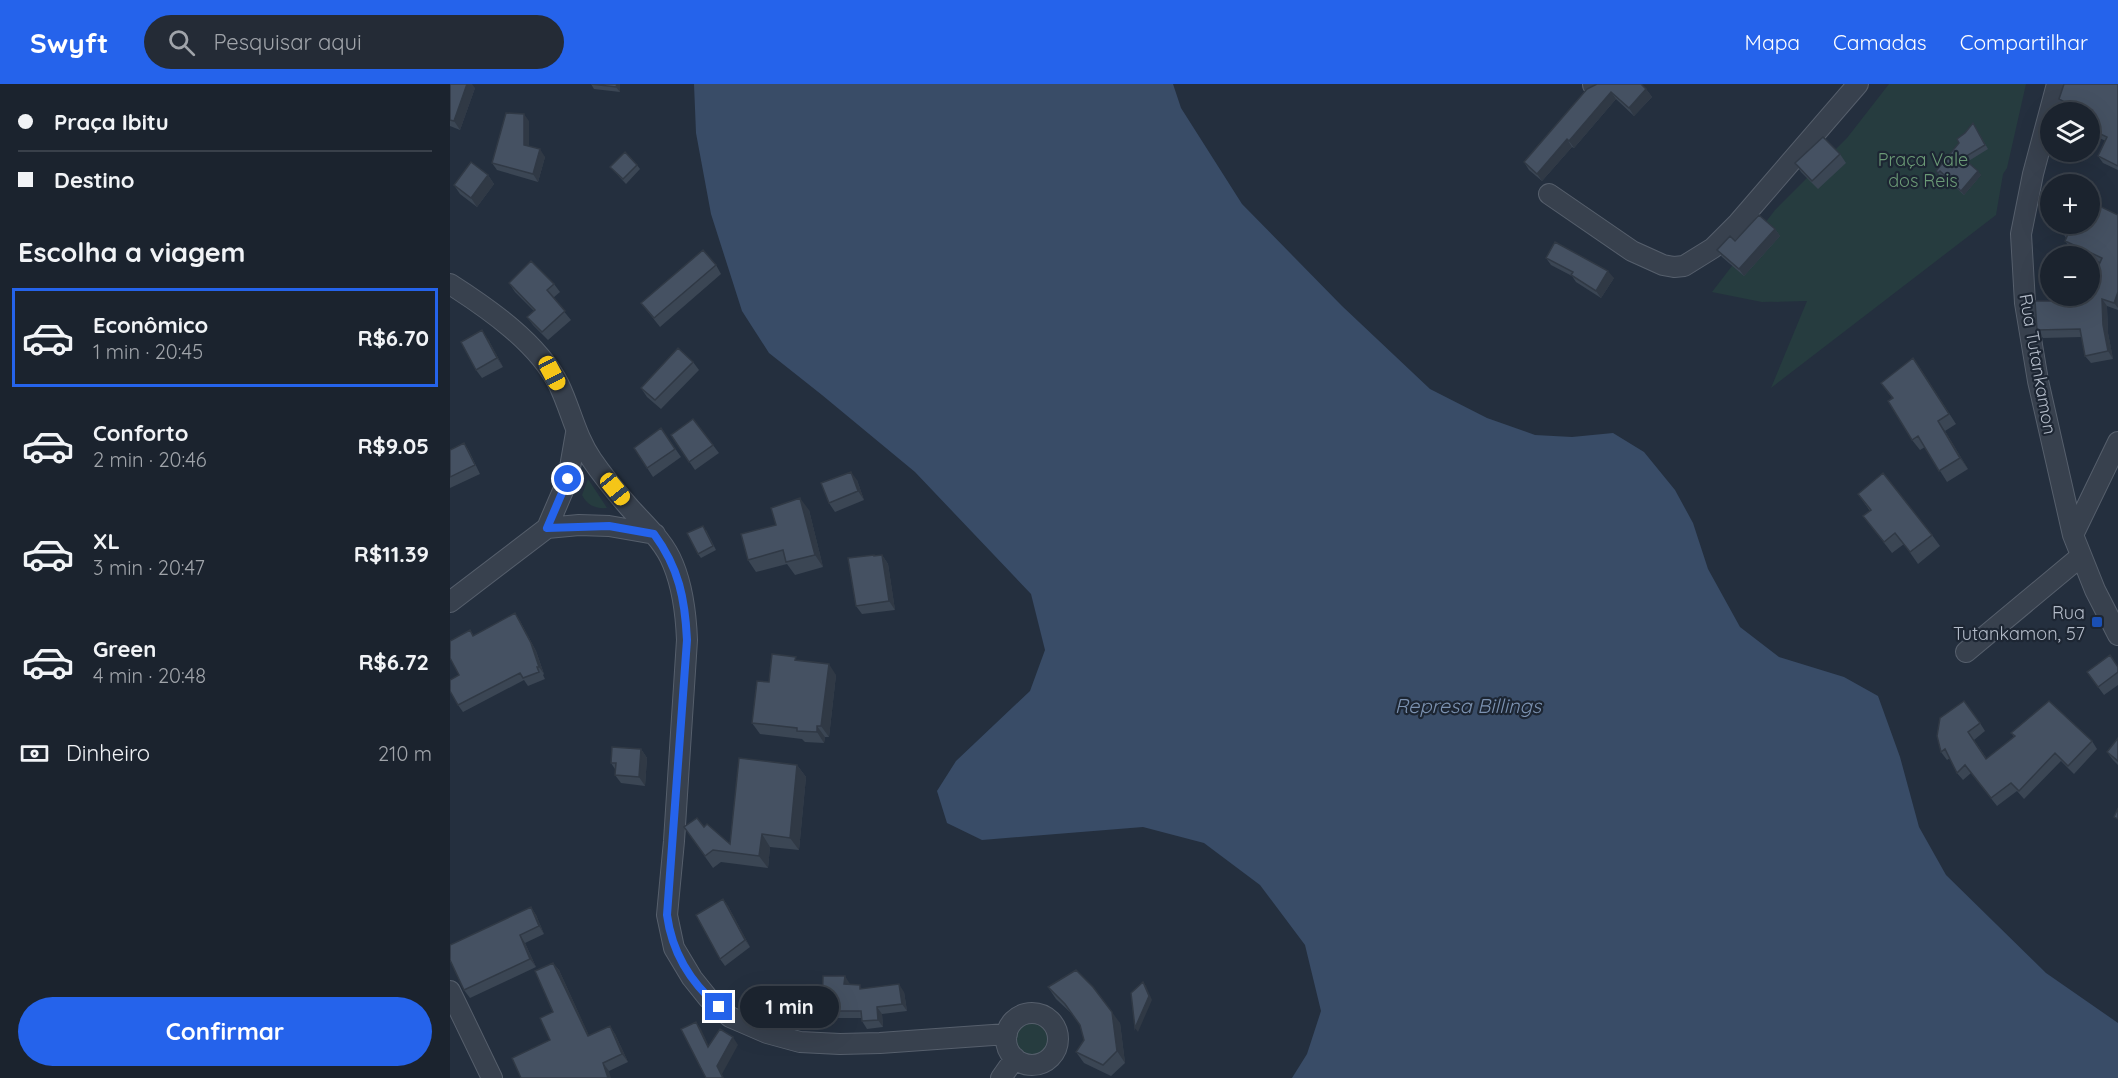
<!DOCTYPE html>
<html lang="pt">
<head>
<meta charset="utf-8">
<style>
  :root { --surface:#1b232e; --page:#242b36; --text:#f1f3f6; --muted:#a0a4aa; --line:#39404a; --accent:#2563eb }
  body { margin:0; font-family:Quicksand,sans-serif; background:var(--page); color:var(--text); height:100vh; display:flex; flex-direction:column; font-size:22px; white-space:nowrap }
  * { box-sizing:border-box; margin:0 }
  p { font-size:20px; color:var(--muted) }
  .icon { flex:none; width:33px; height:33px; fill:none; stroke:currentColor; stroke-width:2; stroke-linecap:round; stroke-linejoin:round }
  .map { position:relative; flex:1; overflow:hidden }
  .drawer { display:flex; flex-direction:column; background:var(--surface); width:450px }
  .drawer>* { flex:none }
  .banner { display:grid; align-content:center; height:132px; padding:0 18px; background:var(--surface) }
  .buttons { position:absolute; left:1590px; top:18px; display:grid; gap:12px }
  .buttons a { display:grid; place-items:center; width:60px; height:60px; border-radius:50%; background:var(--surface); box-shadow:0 6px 24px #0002,0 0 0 2px var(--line); font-size:30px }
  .end { position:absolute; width:27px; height:27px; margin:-14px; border:8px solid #2563eb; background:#fff; box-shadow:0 0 0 3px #fff }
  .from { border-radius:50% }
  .bubble { position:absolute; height:42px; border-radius:21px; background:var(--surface); box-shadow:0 6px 24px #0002,0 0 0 2px var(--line); font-size:20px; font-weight:700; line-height:42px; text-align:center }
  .car { position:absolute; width:18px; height:36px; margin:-18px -9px; border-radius:8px; box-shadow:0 0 4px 2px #0007; background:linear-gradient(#f5c518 24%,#345 0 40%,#f5c518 0 76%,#345 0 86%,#f5c518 0) }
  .banner b { display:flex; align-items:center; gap:21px; height:57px; font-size:22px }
  .banner b+b { border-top:2px solid var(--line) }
  .banner i { width:15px; height:15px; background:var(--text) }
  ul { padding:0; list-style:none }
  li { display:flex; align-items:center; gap:18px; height:99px; margin:0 12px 9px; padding:0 6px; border:3px solid transparent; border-radius:0px }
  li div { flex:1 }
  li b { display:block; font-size:22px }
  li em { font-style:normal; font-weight:700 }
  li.on { border-color:var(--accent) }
  li>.icon { width:54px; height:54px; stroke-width:1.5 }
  h2 { padding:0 18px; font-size:27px; line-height:72px }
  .pay { display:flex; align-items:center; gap:15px; height:66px; padding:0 18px; font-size:22px }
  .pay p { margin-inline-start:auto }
  .button { display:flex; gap:12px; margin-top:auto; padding:12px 18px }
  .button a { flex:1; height:69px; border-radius:36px; background:var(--accent); color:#fff; font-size:24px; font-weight:700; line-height:69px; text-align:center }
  header { display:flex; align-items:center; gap:36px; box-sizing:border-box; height:84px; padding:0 30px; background:var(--accent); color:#fff }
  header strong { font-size:28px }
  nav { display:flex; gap:33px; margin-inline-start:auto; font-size:21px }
  .search { width:420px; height:54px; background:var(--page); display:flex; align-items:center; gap:15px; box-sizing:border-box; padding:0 21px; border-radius:33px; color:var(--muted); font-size:22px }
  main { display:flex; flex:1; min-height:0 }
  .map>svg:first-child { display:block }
</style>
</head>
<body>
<header>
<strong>Swyft</strong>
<div class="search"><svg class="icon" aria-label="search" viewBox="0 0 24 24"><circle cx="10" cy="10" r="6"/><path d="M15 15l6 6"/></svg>Pesquisar aqui</div>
<nav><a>Mapa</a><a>Camadas</a><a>Compartilhar</a></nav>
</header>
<main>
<section class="drawer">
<div class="banner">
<b><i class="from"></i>Praça Ibitu</b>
<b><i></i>Destino</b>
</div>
<h2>Escolha a viagem</h2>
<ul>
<li class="on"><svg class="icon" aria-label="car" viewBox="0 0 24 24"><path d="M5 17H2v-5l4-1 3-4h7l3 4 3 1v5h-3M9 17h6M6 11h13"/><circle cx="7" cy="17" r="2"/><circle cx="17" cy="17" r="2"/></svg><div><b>Econômico</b><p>1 min · 20:45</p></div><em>R$6.70</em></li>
<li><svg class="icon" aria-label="car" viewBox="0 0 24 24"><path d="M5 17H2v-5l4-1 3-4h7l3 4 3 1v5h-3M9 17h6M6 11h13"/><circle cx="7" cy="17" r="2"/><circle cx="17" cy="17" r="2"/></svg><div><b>Conforto</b><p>2 min · 20:46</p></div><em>R$9.05</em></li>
<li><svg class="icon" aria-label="car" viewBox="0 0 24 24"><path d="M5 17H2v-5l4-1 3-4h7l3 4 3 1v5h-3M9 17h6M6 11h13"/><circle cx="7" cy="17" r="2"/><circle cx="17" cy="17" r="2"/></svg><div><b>XL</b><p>3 min · 20:47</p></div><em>R$11.39</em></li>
<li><svg class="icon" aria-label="car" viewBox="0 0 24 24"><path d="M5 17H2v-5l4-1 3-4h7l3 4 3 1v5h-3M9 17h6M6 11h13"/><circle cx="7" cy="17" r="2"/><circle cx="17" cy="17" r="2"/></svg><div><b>Green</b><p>4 min · 20:48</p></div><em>R$6.72</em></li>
</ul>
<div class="pay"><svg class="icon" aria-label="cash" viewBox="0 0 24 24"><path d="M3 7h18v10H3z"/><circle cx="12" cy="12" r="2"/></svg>Dinheiro<p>210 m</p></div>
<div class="button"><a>Confirmar</a></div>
</section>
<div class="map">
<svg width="1668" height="994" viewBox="0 0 1668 994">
  <rect width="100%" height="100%" fill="#242f3e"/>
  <path fill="#263c3f" d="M1439 0H1576L1557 84 1553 90 1546 131 1321 304 1357 217 1312 218 1262 208 1325 126 1397 54Z
    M138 395 157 424C145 425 137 421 132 411Z
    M564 955a18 18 0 1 1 36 0a18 18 0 1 1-36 0Z"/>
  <path fill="#394c67" d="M244 0H723L731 24 792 120 892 222 980 305 1037 334 1085 351 1122 353 1163 349 1194 368 1225 406 1243 439 1258 485 1290 543 1329 573 1394 593 1428 612 1450 673 1469 743 1496 791 1596 889 1668 939V994H842L857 970 871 927 855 861 810 801 754 759 693 743 532 756 497 739 487 707 506 677 580 607 595 566 581 510 465 388 372 311 319 269 292 227 261 130 246 49Z"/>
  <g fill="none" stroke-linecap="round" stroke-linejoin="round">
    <defs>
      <path id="street" d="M1607 0 1583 90 1571 150 1575 219 1588 297 1623 451 1645 506 1668 551
        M1143 1 1144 0
        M1099 110 1182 167 1213 181 1224 183 1234 182 1263 164 1288 139 1408 0
        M0 200C39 225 88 259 109 301 121 326 126 353 142 376 153 392 166 408 179 423 195 441 214 457 223 480 233 504 236 530 237 556L224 757 217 831 224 864 242 894 258 914 280 933 317 949 350 958 390 960 430 959 557 950
        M97 444 129 441 159 442 205 450
        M1623 451 1668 358
        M0 518 97 444 118 395 126 349
        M1516 568 1630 473
        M0 907 42 994
        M556 955a26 26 0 1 1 52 0a26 26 0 1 1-52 0Z
        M551 994 565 974"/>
    </defs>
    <use href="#street" stroke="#565f6c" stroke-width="22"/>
    <use href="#street" stroke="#38414e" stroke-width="20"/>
  </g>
  <path fill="#3b4654" d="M0 0 25 4 10 46 0 42Z
    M141 0H170V8L144 5Z
    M1668 0V86L1653 79 1648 72 1656 57 1640 50V28L1618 25 1613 22 1609 15Z
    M1137 5H1196L1202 13 1184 32 1166 15 1124 64 1122 63 1092 97 1079 86 1074 78Z
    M79 37V62L95 73 88 98 47 86 42 79Z
    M1526 44 1538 65 1517 78 1531 91 1514 111 1493 92 1491 93 1486 87Z
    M1390 70 1396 79 1368 105 1351 88 1345 79Z
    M187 81 190 85 176 100 160 83Z
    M38 91 44 100 27 123 10 110 4 101Z
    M1647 115 1652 124 1668 131V226L1657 222 1658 249 1663 275 1641 279 1635 272 1632 253 1593 254 1587 246 1618 217 1640 212 1650 178 1621 165 1615 157 1616 154 1611 146Z
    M1325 145 1330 152 1294 192 1272 173 1267 166 1285 157Z
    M1096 174 1164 194 1151 214 1126 198 1122 192 1101 181Z
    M266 181 271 190 210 243 191 219Z
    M59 199 104 200 110 208 103 214 121 236 98 256 83 241 77 233 84 227 65 208Z
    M38 255 53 283 32 294 26 286Z
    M243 278 249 286 211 325 197 313 191 304Z
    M1470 284 1506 340 1495 347 1518 385 1497 398 1475 363 1470 366 1462 356 1442 314 1431 299Z
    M243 335 269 369 245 386 221 351Z
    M211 344 231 373 203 393 184 364Z
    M14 359 19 367 30 390 0 404V366Z
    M407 396 414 416 385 428 379 419Z
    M1408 410 1482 451 1490 462 1468 480 1454 460 1442 469 1413 432 1420 427Z
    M359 426 373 483 345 491 337 480 306 488 298 476 326 441Z
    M256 446 266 466 251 474 248 470Z
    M432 471 438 480 445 526 412 530 406 522 425 472Z
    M65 529 70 537 86 567 94 590 93 591 95 595 78 602 74 596 13 628 8 621 20 546 24 552Z
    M348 576 386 591 379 653H375L374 659 355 658 352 655 310 650 302 639 319 598Z
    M1668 583V601L1654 611 1637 588Z
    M1530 639 1535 647 1524 656 1537 675 1564 653 1561 649 1642 657 1647 665 1624 690 1611 677 1574 715 1567 707 1547 722 1521 689 1513 696 1507 689 1500 674 1497 676 1491 668Z
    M1668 654V681L1663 676 1657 668Z
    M191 665 197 674 195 702 171 699 165 691V685L161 679Z
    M347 681 356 693 349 766 320 763 318 784 271 778 263 784 234 743H254L280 760Z
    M273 815 278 822 300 863 275 882 270 875Z
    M81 823 86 831 94 850 75 859 86 883 20 914 14 906Z
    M103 879 109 886 139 952 160 942 165 950 178 978 159 987 100 956 103 928Z
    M400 900V901L412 904 454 908 457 927 432 930 433 943 417 945 412 937V934H377L372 927Z
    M598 903 670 939 675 979 661 992 634 979 626 968 634 956 630 941 622 930 606 915Z"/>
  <path fill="#303945" d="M17 0H22L25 4 10 46 4 37Z
    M167 0H170V8L166 3Z
    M1196 5 1202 13 1184 32 1179 24Z
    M1161 8 1166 15 1124 64 1119 57Z
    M74 30 79 37V68L74 61Z
    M1117 55 1122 63 1092 97 1087 90Z
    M90 65 95 73 88 98 83 90Z
    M1528 87 1531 91 1514 111 1511 107Z
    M38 91 44 100 27 123 21 114Z
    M1647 115 1652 123 1650 128 1645 120Z
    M1325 145 1330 152 1294 192 1289 185Z
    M1158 187 1164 194 1151 214 1146 207Z
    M1668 208V224L1664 219Z
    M1652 215 1657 222 1658 249 1663 275 1658 267 1653 241Z
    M32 246 38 255 53 283 47 274Z
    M1488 337 1495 347 1518 385 1510 374Z
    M401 388 407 396 414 416 408 407Z
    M350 414 359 426 373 483 365 471Z
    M432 471 438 480 445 526 439 517Z
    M65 529 70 537 86 567 94 590 89 583Z
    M379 580 386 591 379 653 371 642Z
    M367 642 375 653 374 659 367 648Z
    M191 665 197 674 195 702 189 693Z
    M347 681 356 693 349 766 340 754Z
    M312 750 320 763 318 784 309 772Z
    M273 815 278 822 300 863 295 856Z
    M81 823 86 831 94 850 89 842Z
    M70 851 75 859 86 883 80 875Z
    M103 879 109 886 143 960 138 952Z
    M395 892 400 900 399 908 394 900Z
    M693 898 696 902 702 916 688 948 685 944Z
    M449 900 454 908 457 927 452 920Z
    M427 923 432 930 433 943 428 936Z
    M662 928 670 939 675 979 667 967Z
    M246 938 251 945 263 971 258 963Z
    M160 942 165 950 178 978 172 970Z
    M283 953 288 961 272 990 274 994H273L267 982Z
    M153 979 159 987 161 994H158Z"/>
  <path fill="#455162" stroke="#303945" stroke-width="1.5" d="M0 0H17L4 37 0 36Z
    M141 0H167L166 3Z
    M1147 0H1191L1196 5 1179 24 1161 8 1119 57 1117 55 1087 90 1074 78 1137 5Z
    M1614 0H1668V82L1648 72 1657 53 1640 45V28H1617L1620 21 1609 15Z
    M56 29 74 30V61L90 65 83 90 42 79Z
    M1523 39 1535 61 1513 74 1528 87 1511 107 1490 87 1488 89 1486 87 1509 59 1507 55 1515 49Z
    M1373 53 1390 70 1362 97 1345 79Z
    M175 68 187 81 173 95 160 83Z
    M21 78 38 91 21 114 4 101Z
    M1640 112 1647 115 1645 120 1668 131V208L1664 219 1652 215 1653 241 1658 267 1635 272 1630 245 1587 246 1585 217H1618V212H1640V201L1652 174 1615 157 1618 150 1611 146 1614 140H1640Z
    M1309 131 1325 145 1289 185 1267 166 1280 152 1285 157Z
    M1105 158 1158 187 1146 207 1121 191 1123 188 1096 174Z
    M253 166 266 181 204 234 191 219Z
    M81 177 104 200 97 206 115 227 92 248 77 233 85 226 59 199Z
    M32 246 47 274 26 286 11 258Z
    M228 264 243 278 205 316 191 304Z
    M1463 274 1499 330 1488 337 1510 374 1489 387 1468 352 1462 356 1438 317 1443 314 1431 299Z
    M243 335 263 361 239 378 221 351Z
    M211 344 225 365 197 384 184 364Z
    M14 359 25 381 0 393V366Z
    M401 388 408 407 379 419 371 399Z
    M1433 389 1482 451 1460 468 1445 449 1434 458 1413 432 1421 426 1408 410Z
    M350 414 365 471 336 478 333 466 298 476 291 450 326 441 321 424Z
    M253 442 263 462 248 470 237 449Z
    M424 471V472L432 471 439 517 406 522 398 474Z
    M65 529 81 559 89 583H87L89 588 73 594 70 589 8 621 0 607V596L9 591 0 574V557L20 546 23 552Z
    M322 570 346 573 345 576 379 580 371 642H367V648L347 647V644L302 639 307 597 319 598Z
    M1660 571 1668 583V588L1648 603 1637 588Z
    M1514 617 1530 639 1518 648 1536 675 1565 652 1561 649 1599 617 1642 657 1618 682 1605 669 1569 707 1561 699 1541 714 1515 681 1507 689 1495 665 1491 668 1487 652 1490 634Z
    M1668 654V677L1657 668Z
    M162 663 191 665 189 693 165 691 166 679H161Z
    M289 674 347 681 340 754 312 750 309 772 263 766 255 772 234 743 247 734 254 743 257 740 280 760Z
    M1668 724V735L1664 733Z
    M273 815 295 856 270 875 246 831Z
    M81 823 89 842 70 851 80 875 14 906 0 876V861Z
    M103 879 138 952 160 942 172 970 153 979 158 994H71L62 974 100 956 90 934 103 928 85 887Z
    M626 886 643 903 662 928 667 967 653 981 626 968 634 956 630 941 615 920 598 903Z
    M373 892H395L394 900 410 901V905L449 900 452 920 427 923 428 936 412 937 411 927H372Z
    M693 898 699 912 685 944 681 909Z
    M246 938 258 963 270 945 283 953 267 982 273 994H256L231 945Z"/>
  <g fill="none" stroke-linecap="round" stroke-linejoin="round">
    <path stroke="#2563eb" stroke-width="8" d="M118 395 97 444 159 442 204 450C229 484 235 515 237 556L217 831C222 869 241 899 269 923"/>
  </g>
  <rect fill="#1a4fb4" stroke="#1d2633" stroke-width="2" x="1641" y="532" width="12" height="12" rx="3"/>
  <g text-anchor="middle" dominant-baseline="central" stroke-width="4.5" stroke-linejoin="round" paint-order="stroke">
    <g font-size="18" fill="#6b9a76" stroke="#1d2633">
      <text x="1473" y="75">Praça Vale<tspan x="1473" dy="21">dos Reis</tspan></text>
    </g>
    <g font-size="18" fill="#b4bcc9" stroke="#1d2633">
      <text transform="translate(1588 280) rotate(80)">Rua Tutankamon</text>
    </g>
    <g font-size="18" fill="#b4bcc9" stroke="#1d2633" text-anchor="end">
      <text x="1635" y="528">Rua<tspan x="1635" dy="21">Tutankamon, 57</tspan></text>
    </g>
    <g font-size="20" font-style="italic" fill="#7c92b1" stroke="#1d2633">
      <text x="1018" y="621">Represa Billings</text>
    </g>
  </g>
</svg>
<div class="buttons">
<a><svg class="icon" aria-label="layers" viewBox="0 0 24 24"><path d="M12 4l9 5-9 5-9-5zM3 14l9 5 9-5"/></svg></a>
<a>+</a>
<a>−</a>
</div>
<i class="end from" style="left:118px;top:395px"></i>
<i class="end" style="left:269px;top:923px"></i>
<div class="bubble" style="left:290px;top:902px;width:99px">1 min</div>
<i class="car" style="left:102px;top:289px;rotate:152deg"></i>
<i class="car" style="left:165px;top:405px;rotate:141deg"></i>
</div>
</main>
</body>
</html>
